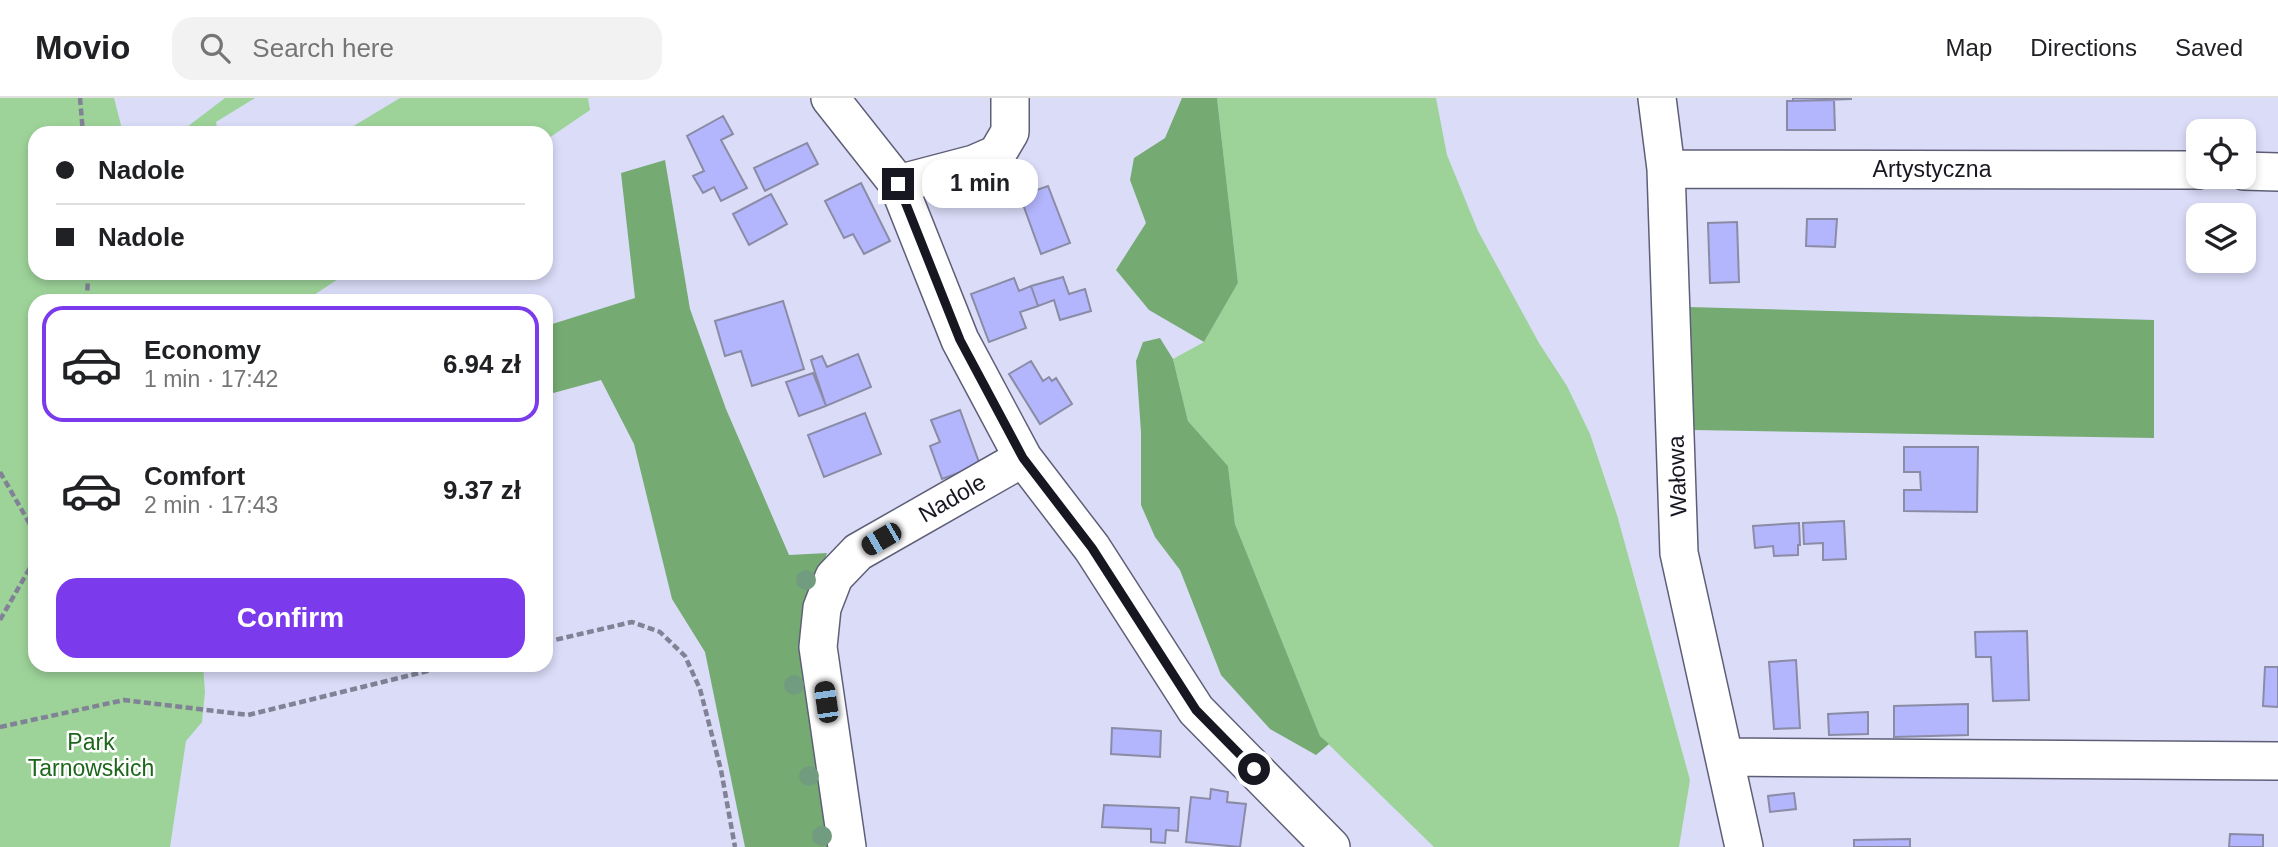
<!DOCTYPE html>
<html lang="en">
<head>
<meta charset="utf-8">
<style>
  :root { --surface:#fff; --page:#f2f2f2; --text:#202124; --muted:#757577; --line:#e0e0e0; --accent:#7c3aed }
  body { margin:0; font-family:Helvetica,sans-serif; background:var(--page); color:var(--text); height:100vh; display:flex; flex-direction:column; font-size:26px; white-space:nowrap }
  * { box-sizing:border-box; margin:0 }
  p { font-size:23px; color:var(--muted) }
  .icon { flex:none; width:38px; height:38px; fill:none; stroke:currentColor; stroke-width:2; stroke-linecap:round; stroke-linejoin:round }
  .map { position:relative; flex:1; overflow:hidden }
  .sheet { position:absolute; left:28px; top:196px; width:525px; height:378px; display:flex; flex-direction:column; background:var(--surface); border-radius:21px; box-shadow:0 4px 10px #0003 }
  .sheet>* { flex:none }
  .top-card { position:absolute; left:28px; top:28px; width:525px; height:154px; border-radius:21px; box-shadow:0 4px 10px #0003; display:grid; align-content:center; height:154px; padding:0 28px; background:var(--surface) }
  .controls { position:absolute; left:2186px; top:21px; display:grid; gap:14px }
  .controls a { display:grid; place-items:center; width:70px; height:70px; border-radius:14px; background:var(--surface); box-shadow:0 4px 10px #0003; font-size:35px }
  .end { position:absolute; width:32px; height:32px; margin:-16px; border:9px solid #171721; background:#fff; box-shadow:0 0 0 4px #fff }
  .from { border-radius:50% }
  .bubble { position:absolute; height:49px; border-radius:21px; background:var(--surface); box-shadow:0 4px 10px #0003; font-size:23px; font-weight:700; line-height:49px; text-align:center }
  .car { position:absolute; width:21px; height:42px; margin:-21px -10px; border-radius:9px; box-shadow:0 0 5px 2px #0007; background:linear-gradient(#222 24%,#8ab4d8 0 40%,#222 0 76%,#8ab4d8 0 86%,#222 0) }
  .top-card b { display:flex; align-items:center; gap:24px; height:66px; font-size:26px }
  .top-card b+b { border-top:2px solid var(--line) }
  .top-card i { width:18px; height:18px; background:var(--text) }
  ul { padding:12px 0 0; list-style:none }
  li { display:flex; align-items:center; gap:21px; height:116px; margin:0 14px 10px; padding:0 14px; border:4px solid transparent; border-radius:21px }
  li div { flex:1 }
  li b { display:block; font-size:26px }
  li em { font-style:normal; font-weight:700 }
  li.current { border-color:var(--accent) }
  li>.icon { width:63px; height:63px; stroke-width:1.5 }
  .action { display:flex; gap:14px; margin-top:auto; padding:14px 28px }
  .action a { flex:1; height:80px; border-radius:21px; background:var(--accent); color:#fff; font-size:28px; font-weight:700; line-height:80px; text-align:center }
  header { display:flex; align-items:center; gap:42px; box-sizing:border-box; height:98px; padding:0 35px; background:var(--surface); border-bottom:2px solid var(--line) }
  header strong { font-size:33px }
  nav { display:flex; gap:38px; margin-inline-start:auto; font-size:24px }
  .search { width:490px; height:63px; background:var(--page); display:flex; align-items:center; gap:18px; box-sizing:border-box; padding:0 24px; border-radius:21px; color:var(--muted); font-size:26px }
  .map>svg:first-child { display:block }
</style>
</head>
<body>
<header>
<strong>Movio</strong>
<div class="search"><svg class="icon" aria-label="search" viewBox="0 0 24 24"><circle cx="10" cy="10" r="6"/><path d="M15 15l6 6"/></svg>Search here</div>
<nav><a>Map</a><a>Directions</a><a>Saved</a></nav>
</header>
<div class="map">
<svg width="2278" height="749" viewBox="0 0 2278 749">
  <rect width="100%" height="100%" fill="#dadcf8"/>
  <path fill="#9dd399" d="M0 0H114L123 35H35V175H347L305 203H35V567H203L205 594 202 624 186 643 170 749H0Z
    M225 0H255L216 24 218 35H179Z
    M400 0H588L590 12 546 42V35H342Z
    M1217 0H1436L1447 57 1478 133 1539 245 1567 288 1590 336 1617 417 1690 682 1679 749H1434L1320 638 1235 426 1228 368 1188 323 1173 261 1204 244 1238 185Z"/>
  <path fill="#75ab72" d="M1182 0H1217L1238 185 1204 244 1149 212 1116 172 1146 125 1130 82 1134 60 1165 40Z
    M665 62 690 211 726 311 789 457 827 455 808 517 833 749H745L705 554 672 501 634 346 601 282 546 297V228L635 200 621 75Z
    M1688 209 2154 222V340L1693 332Z
    M1160 240 1173 261 1188 323 1228 368 1235 426 1320 638 1329 646 1316 657 1270 631 1221 577 1180 472 1155 439 1141 407V334L1136 263 1143 244Z"/>
  <path fill="#b4b6fd" stroke="#8a8ba5" stroke-width="2" d="M1793 0H1851V1L1793 3Z
    M1834 2 1835 32H1787V3Z
    M723 18 733 36 721 42 747 90 721 103 714 89 703 95 693 78 704 73 687 38Z
    M807 45 818 66 765 93 754 70Z
    M861 85 890 143 864 156 853 136 844 140 825 103Z
    M1048 88 1070 145 1041 156 1020 98Z
    M771 96 787 126 749 147 733 116Z
    M1807 121H1837L1835 149 1806 148Z
    M1737 124 1739 184 1710 185 1708 125Z
    M1063 179 1069 196 1085 191 1091 213 1060 222 1054 202 1038 208 1031 188Z
    M1014 180 1019 193 1031 188 1038 208 1020 214 1026 230 989 244 971 196Z
    M783 203 804 271 752 288 741 253 725 258 715 223Z
    M858 256 871 289 826 308 811 262 822 258 827 269Z
    M1031 263 1043 283 1049 279 1052 283 1056 280 1072 306 1040 326 1009 276Z
    M813 275 826 308 799 318 786 284Z
    M960 312 980 367 942 381 930 348 940 344 931 322Z
    M865 315 881 356 824 379 808 337Z
    M1904 349H1978L1977 414 1904 413V392H1921L1920 374H1904Z
    M1844 423 1846 461 1823 462V445L1804 446 1803 425Z
    M1799 425 1800 447H1798V457L1774 458 1773 448 1755 450 1753 428Z
    M2027 533 2029 602 1993 603 1991 559H1976L1975 534Z
    M1796 562 1800 630 1774 631 1769 564Z
    M2265 569H2278V609L2263 608Z
    M1968 606V637L1894 639V608Z
    M1868 614V636L1829 637 1828 616Z
    M1112 630 1161 633 1160 659 1111 656Z
    M1211 691 1228 694 1227 704 1246 706 1240 749 1186 744 1191 699 1210 701Z
    M1794 695 1796 711 1770 714 1768 698Z
    M1104 707 1179 710 1178 733 1166 732 1165 745 1151 744V731L1102 729Z
    M2230 736 2263 737V749H2229Z
    M1910 741V749H1854V742Z"/>
  <g fill="none" stroke-linecap="round" stroke-linejoin="round">
    <defs>
      <path id="minor" d="M830 0 898 86 960 242 1023 360 1092 450 1196 612 1331 749
        M1657 0 1666 71 1679 455 1744 749
        M1666 71 2198 72
        M2244 73 2278 74
        M898 86 974 66 997 56 1010 34V0
        M1725 659 2278 663
        M847 749 818 549 822 510 834 479 858 454 1023 360"/>
    </defs>
    <use href="#minor" stroke="#5e5f77" stroke-width="40"/>
    <path stroke="#818296" stroke-width="4.5" stroke-dasharray="7 3.5" stroke-linecap="butt" d="M80 0 83 35
      M87 203 88 175
      M0 374 35 435
      M0 522 35 461
      M546 544 632 524 660 534 685 558 700 591 721 672 735 749
      M0 629 124 602 248 617 452 567"/>
    <use href="#minor" stroke="#fff" stroke-width="37"/>
  </g>
  <g fill="#729c7f">
    <circle cx="806" cy="482" r="10"/>
    <circle cx="794" cy="587" r="10"/>
    <circle cx="809" cy="678" r="10"/>
    <circle cx="822" cy="738" r="10"/>
  </g>
  <g fill="none" stroke-linecap="round" stroke-linejoin="round">
    <path stroke="#171721" stroke-width="9" d="M898 86 960 242 1023 360 1092 450 1196 612 1254 671"/>
  </g>
  <g text-anchor="middle" dominant-baseline="central" stroke-width="5" stroke-linejoin="round" paint-order="stroke">
    <g font-size="23" fill="#171721" stroke="#fff">
      <text x="1932" y="71">Artystyczna</text>
      <text transform="translate(1677 378) rotate(-92)">Wałowa</text>
      <text transform="translate(952 400) rotate(-30)">Nadole</text>
    </g>
    <g font-size="23" fill="#1d671c" stroke="#fff">
      <text x="91" y="644">Park<tspan x="91" dy="26">Tarnowskich</tspan></text>
    </g>
  </g>
</svg>
<div class="controls">
<a><svg class="icon" aria-label="locate" viewBox="0 0 24 24"><circle cx="12" cy="12" r="6"/><path d="M12 2v4M12 18v4M2 12h4M18 12h4"/></svg></a>
<a><svg class="icon" aria-label="layers" viewBox="0 0 24 24"><path d="M12 4l9 5-9 5-9-5zM3 14l9 5 9-5"/></svg></a>
</div>
<i class="end from" style="left:1254px;top:671px"></i>
<i class="end" style="left:898px;top:86px"></i>
<div class="bubble" style="left:922px;top:61px;width:116px">1 min</div>
<i class="car" style="left:881px;top:441px;rotate:240deg"></i>
<i class="car" style="left:826px;top:604px;rotate:352deg"></i>
<div class="top-card">
<b><i class="from"></i>Nadole</b>
<b><i></i>Nadole</b>
</div>
<section class="sheet">
<ul>
<li class="current"><svg class="icon" aria-label="car" viewBox="0 0 24 24"><path d="M5 17H2v-5l4-1 3-4h7l3 4 3 1v5h-3M9 17h6M6 11h13"/><circle cx="7" cy="17" r="2"/><circle cx="17" cy="17" r="2"/></svg><div><b>Economy</b><p>1 min · 17:42</p></div><em>6.94 zł</em></li>
<li><svg class="icon" aria-label="car" viewBox="0 0 24 24"><path d="M5 17H2v-5l4-1 3-4h7l3 4 3 1v5h-3M9 17h6M6 11h13"/><circle cx="7" cy="17" r="2"/><circle cx="17" cy="17" r="2"/></svg><div><b>Comfort</b><p>2 min · 17:43</p></div><em>9.37 zł</em></li>
</ul>
<div class="action"><a>Confirm</a></div>
</section>
</div>
</body>
</html>
